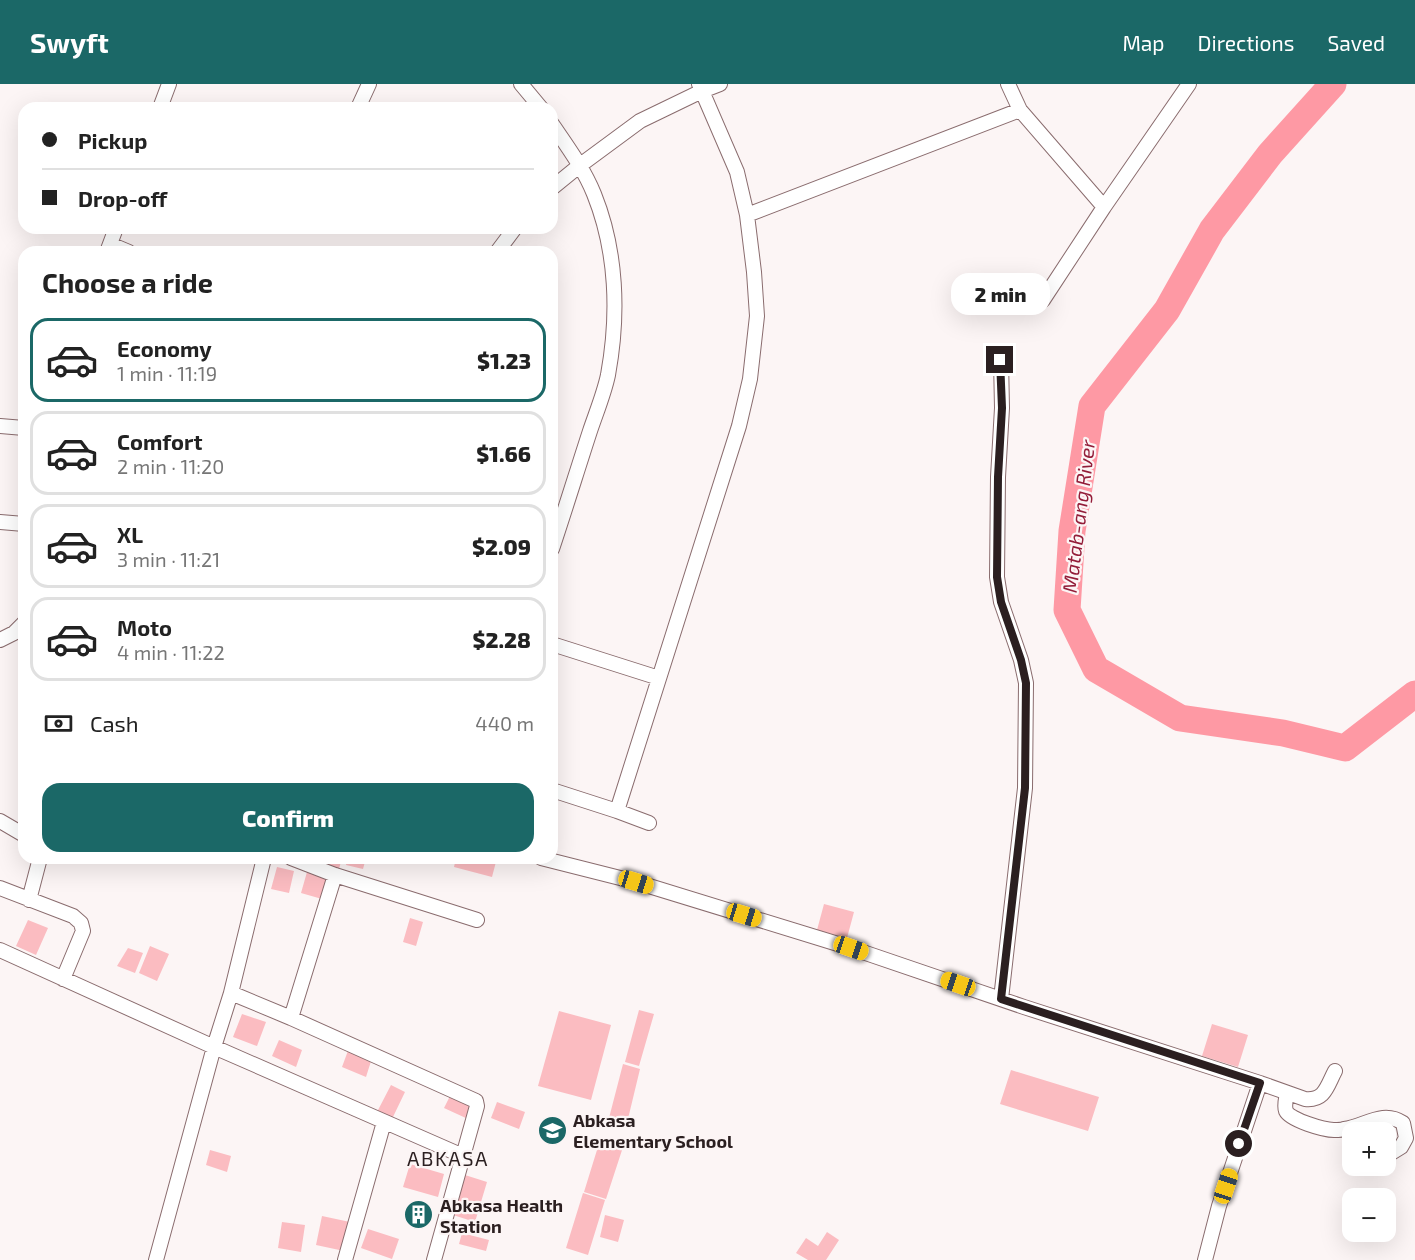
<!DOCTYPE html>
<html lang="en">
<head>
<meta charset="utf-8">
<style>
  :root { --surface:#fff; --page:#f2f2f2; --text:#222; --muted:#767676; --line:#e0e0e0; --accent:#1b6867 }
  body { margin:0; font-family:"Exo 2",sans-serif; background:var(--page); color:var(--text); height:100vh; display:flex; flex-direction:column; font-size:22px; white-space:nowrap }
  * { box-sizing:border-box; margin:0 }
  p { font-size:20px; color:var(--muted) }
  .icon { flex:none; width:33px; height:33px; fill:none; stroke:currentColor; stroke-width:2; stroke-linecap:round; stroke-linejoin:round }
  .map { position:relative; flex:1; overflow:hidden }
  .side { position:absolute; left:18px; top:162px; width:540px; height:618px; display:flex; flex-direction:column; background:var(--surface); border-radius:18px; box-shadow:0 6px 24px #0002 }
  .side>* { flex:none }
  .top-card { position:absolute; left:18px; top:18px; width:540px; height:132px; border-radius:18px; box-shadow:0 6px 24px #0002; display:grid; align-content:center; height:132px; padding:0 24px; background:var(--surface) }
  .tools { position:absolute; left:1342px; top:1038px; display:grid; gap:12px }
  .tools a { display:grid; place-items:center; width:54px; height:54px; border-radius:12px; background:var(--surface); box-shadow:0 6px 24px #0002; font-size:30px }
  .end { position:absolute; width:27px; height:27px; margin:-14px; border:8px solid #2b1f20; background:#fff; box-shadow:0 0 0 3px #fff }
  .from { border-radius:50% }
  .bubble { position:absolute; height:42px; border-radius:18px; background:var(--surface); box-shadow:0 6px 24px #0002; font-size:20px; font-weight:800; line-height:42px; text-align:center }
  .car { position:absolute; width:18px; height:36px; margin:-18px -9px; border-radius:8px; box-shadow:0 0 4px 2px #0007; background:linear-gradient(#f5c518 24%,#345 0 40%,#f5c518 0 76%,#345 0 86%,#f5c518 0) }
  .top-card b { display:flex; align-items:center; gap:21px; height:57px; font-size:22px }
  .top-card b+b { border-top:2px solid var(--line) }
  .top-card i { width:15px; height:15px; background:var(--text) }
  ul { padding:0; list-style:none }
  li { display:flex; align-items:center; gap:18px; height:84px; margin:0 12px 9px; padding:0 12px; border:3px solid var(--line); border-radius:18px }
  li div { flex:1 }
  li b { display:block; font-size:22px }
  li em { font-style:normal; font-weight:800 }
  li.current { border-color:var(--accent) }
  li>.icon { width:54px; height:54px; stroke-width:1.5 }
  h2 { padding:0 24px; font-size:27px; line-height:72px }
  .pay { display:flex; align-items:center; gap:15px; height:66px; padding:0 24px; font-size:22px }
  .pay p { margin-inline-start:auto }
  .primary-button { display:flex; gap:12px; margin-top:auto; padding:12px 24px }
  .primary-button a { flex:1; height:69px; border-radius:18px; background:var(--accent); color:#fff; font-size:24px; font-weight:800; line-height:69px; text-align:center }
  header { display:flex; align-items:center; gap:36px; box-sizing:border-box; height:84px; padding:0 30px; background:var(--accent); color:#fff }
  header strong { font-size:28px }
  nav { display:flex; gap:33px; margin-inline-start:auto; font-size:21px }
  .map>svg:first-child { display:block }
</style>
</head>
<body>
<header>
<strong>Swyft</strong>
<nav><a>Map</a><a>Directions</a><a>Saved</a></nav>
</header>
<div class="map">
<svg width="1415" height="1176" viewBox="0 0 1415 1176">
  <rect width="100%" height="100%" fill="#fcf5f5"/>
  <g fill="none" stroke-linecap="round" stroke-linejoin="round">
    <path stroke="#fe99a4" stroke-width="27" d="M1333 0 1270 70 1212 146 1167 226 1092 322 1072 447 1067 526 1096 585 1180 634 1283 649 1345 664 1415 610"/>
  </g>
  <path fill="#fbbcc1" d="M23 613H24V634L18 633Z
    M325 774H342L339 785 324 781Z
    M347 774H366L363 785 346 781Z
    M456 774H497L492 793 454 783Z
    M277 783 294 787 289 809 271 805Z
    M307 788 329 794 322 815 301 809Z
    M824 820 854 828 847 854 817 846Z
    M410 834 423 838 416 862 403 858Z
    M28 836 48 844 36 871 16 862Z
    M150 862 169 870 157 897 139 889Z
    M128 864 143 869 135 889 117 882Z
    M639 926 654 930 639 982 625 978Z
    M559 927 611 941 591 1016 538 1002Z
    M242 930 266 938 257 962 233 953Z
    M1212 940 1248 951 1238 983 1202 972Z
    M279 956 302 966 296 983 272 972Z
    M349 964 372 974 366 993 342 983Z
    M623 980 640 985 627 1039 609 1034Z
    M1011 986 1099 1013 1088 1047 1000 1020Z
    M391 1001 405 1008 392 1035 377 1028Z
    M451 1010 475 1022 468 1035 444 1024Z
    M497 1018 525 1028 519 1045 491 1034Z
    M601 1053 624 1060 606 1115 584 1108Z
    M210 1066 231 1072 227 1088 206 1081Z
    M410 1080 444 1090 438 1113 403 1103Z
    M465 1091 487 1098 475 1138 453 1131Z
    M583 1109 605 1116 588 1171 566 1164Z
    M410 1120 433 1128 428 1142 405 1135Z
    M605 1131 624 1136 618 1158 600 1153Z
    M322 1132 350 1138 344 1167 316 1161Z
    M282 1138 305 1141 301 1168 278 1164Z
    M368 1145 399 1155 392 1175 361 1164Z
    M827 1148 839 1156 826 1176H808L796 1169 806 1154 818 1162Z
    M462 1149 489 1156 486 1167 459 1160Z"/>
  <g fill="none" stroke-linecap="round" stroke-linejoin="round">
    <defs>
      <path id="street" d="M521 0 541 24
        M1008 0 1020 26 1104 123 1189 0
        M160 24 169 0
        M358 24 369 0
        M552 40C567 62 584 85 594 110 617 167 619 231 608 291 604 310 596 329 590 347 577 387 565 426 552 465
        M552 104 579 82 640 37 702 7 720 0
        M747 131 1020 26
        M110 160 129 168
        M107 168 116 144
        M497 168 515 144
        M1043 216 1104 123
        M1001 276 1002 324 998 393 997 493 1001 518 1021 576 1026 599 1025 704 1001 915
        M0 342 24 344
        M0 438 24 440
        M0 556 14 549 24 539
        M552 560 659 594
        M552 706 617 727 649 739
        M617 727 739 342 750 295 757 232 754 188 747 131 737 88 699 0
        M0 737 24 751
        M291 774 335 791 477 836
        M541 774 636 798 851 864 1024 923 1260 999 1305 1015C1325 1017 1327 1002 1335 987
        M0 804 73 832 81 839 83 847 63 895
        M29 816 40 774
        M0 866 214 963 463 1072
        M231 909 291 934 476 1017 477 1022 434 1176
        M291 934 335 791
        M1287 1009C1286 1015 1284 1022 1286 1027 1290 1036 1324 1046 1334 1046 1335 1046 1342 1046 1344 1045 1364 1043 1382 1025 1403 1039L1406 1054 1401 1063 1388 1071
        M156 1176 214 963 231 909 264 774
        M345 1176 384 1038
        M1205 1176 1219 1122 1260 999"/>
    </defs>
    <use href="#street" stroke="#8a6c6e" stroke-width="16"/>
    <use href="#street" stroke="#fff" stroke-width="14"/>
  </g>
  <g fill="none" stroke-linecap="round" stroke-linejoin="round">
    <path stroke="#2b1f20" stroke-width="8" d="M1000 276 1002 324 998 393 997 493 1001 518 1021 576 1026 599 1025 704 1001 915 1260 999 1239 1060"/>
  </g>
  <defs>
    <symbol id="school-disc" viewBox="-11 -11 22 22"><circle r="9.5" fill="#1b6867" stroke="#fcf5f5"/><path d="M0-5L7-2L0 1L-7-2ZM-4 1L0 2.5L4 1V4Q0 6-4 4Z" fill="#fff"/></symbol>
    <symbol id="building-disc" viewBox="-11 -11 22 22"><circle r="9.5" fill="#1b6867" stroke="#fcf5f5"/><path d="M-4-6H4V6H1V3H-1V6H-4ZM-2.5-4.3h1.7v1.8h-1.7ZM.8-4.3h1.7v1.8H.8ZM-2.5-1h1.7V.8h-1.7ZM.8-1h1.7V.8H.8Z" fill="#fff"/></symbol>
  </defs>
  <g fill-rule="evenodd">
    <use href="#school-disc" x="536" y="1030" width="33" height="33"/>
    <use href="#building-disc" x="402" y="1114" width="33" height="33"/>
  </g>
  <g text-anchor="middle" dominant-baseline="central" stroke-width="4.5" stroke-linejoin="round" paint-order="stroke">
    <g font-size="18" font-weight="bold" fill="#2b1f20" stroke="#fcf5f5" text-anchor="start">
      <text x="573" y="1036">Abkasa<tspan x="573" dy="21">Elementary School</tspan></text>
      <text x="440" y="1121">Abkasa Health<tspan x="440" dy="21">Station</tspan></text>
    </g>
    <g font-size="20" font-style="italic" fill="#931d39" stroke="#fcf5f5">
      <text transform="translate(1078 432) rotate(-83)">Matab-ang River</text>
    </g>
    <g font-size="20" letter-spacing="1.5" fill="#2b1f20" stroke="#fcf5f5">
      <text x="448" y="1074">ABKASA</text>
    </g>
  </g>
</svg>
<div class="tools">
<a>+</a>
<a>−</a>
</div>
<i class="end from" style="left:1239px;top:1060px"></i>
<i class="end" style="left:1000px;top:276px"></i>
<div class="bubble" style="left:951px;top:189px;width:99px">2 min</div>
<i class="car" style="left:636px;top:798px;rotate:107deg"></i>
<i class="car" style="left:744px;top:831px;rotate:107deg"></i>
<i class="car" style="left:851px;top:864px;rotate:109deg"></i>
<i class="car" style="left:958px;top:900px;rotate:289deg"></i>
<i class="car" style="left:1226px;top:1102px;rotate:18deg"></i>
<div class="top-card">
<b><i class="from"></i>Pickup</b>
<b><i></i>Drop-off</b>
</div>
<section class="side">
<h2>Choose a ride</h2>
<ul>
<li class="current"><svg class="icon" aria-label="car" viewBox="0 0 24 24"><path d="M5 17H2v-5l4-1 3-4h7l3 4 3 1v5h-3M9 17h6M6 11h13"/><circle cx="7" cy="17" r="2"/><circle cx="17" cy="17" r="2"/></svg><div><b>Economy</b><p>1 min · 11:19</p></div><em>$1.23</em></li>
<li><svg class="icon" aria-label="car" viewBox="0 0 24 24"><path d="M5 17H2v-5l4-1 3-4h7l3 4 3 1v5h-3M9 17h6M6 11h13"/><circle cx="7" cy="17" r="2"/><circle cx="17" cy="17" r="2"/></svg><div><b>Comfort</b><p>2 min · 11:20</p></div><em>$1.66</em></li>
<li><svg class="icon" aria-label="car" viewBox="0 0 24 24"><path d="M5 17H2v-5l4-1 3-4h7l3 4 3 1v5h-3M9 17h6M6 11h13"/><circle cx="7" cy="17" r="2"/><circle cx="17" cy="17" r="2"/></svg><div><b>XL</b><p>3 min · 11:21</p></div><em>$2.09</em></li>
<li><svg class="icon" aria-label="car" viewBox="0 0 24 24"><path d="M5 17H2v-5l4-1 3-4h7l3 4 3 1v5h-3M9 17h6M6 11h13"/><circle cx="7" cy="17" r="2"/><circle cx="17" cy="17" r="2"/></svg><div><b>Moto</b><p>4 min · 11:22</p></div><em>$2.28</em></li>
</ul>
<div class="pay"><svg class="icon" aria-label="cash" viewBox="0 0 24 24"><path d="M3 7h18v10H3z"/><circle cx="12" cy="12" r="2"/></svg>Cash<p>440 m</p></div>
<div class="primary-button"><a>Confirm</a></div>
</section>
</div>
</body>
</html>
